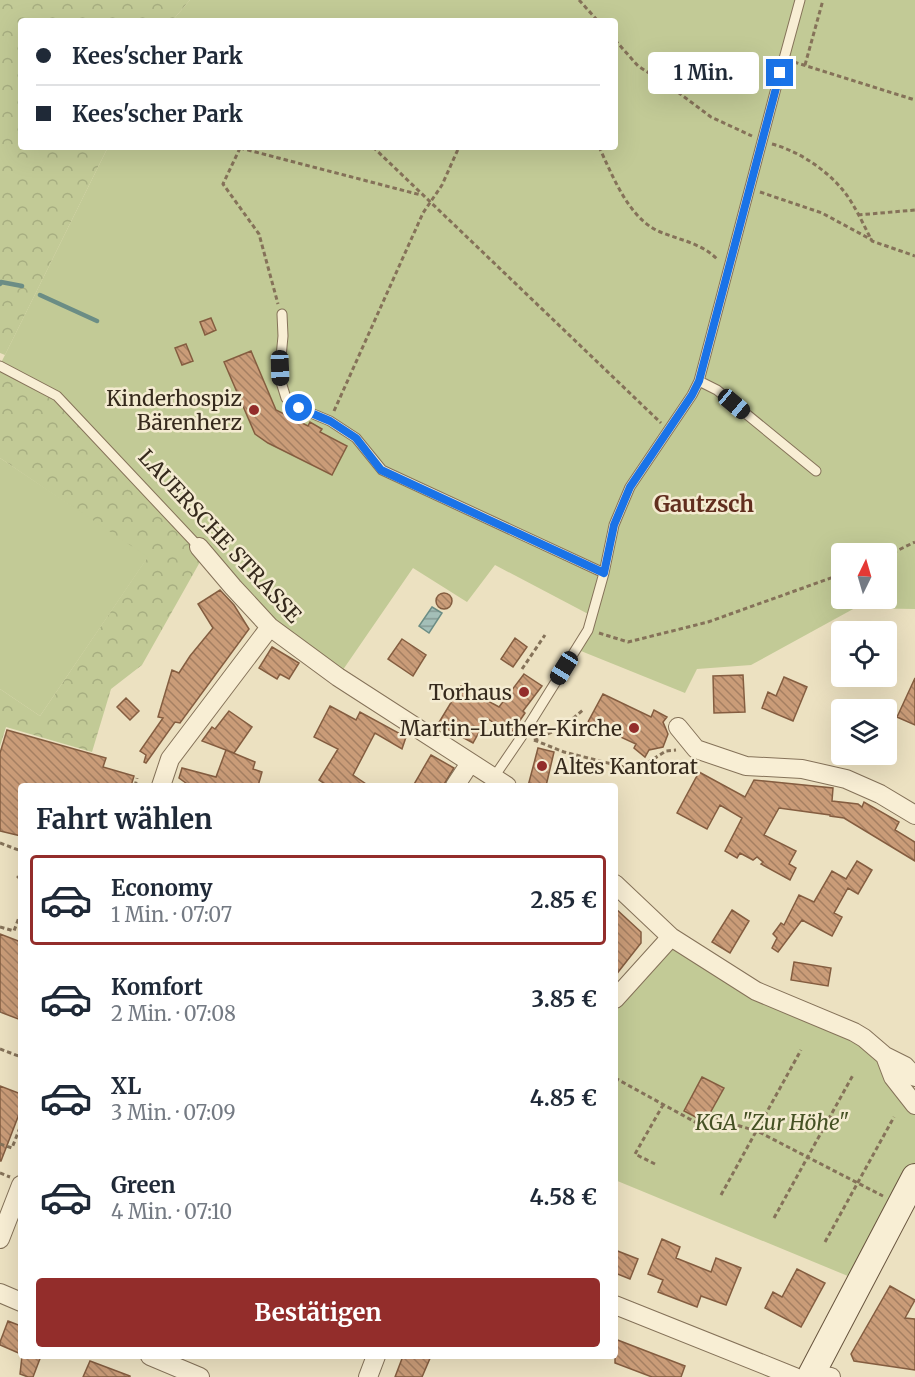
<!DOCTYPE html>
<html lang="de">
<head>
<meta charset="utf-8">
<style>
  :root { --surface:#fff; --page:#f2f2f3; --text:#1f2937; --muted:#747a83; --line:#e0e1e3; --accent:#932d2b }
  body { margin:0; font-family:Merriweather,serif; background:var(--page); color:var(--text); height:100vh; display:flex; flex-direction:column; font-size:22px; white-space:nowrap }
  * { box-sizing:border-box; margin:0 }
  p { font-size:20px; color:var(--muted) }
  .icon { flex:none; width:33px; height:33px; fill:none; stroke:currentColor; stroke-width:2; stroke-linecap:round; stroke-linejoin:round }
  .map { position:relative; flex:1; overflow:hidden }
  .side { position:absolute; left:18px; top:783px; width:600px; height:576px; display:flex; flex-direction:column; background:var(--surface); border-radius:6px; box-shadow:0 6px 24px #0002 }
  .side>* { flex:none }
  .hud { position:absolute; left:18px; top:18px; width:600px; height:132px; border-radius:6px; box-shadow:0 6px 24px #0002; display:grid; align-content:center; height:132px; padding:0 18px; background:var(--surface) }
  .needle { width:39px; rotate:5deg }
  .tools { position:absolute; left:831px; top:543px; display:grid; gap:12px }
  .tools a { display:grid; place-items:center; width:66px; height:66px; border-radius:6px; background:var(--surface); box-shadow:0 6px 24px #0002; font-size:30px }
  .end { position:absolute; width:27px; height:27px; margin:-14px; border:8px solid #1a73e8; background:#fff; box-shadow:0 0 0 3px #fff }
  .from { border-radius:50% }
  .bubble { position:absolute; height:42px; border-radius:6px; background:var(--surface); box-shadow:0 6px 24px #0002; font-size:20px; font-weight:700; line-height:42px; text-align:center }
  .car { position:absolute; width:18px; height:36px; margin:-18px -9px; border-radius:8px; box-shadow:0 0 4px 2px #0007; background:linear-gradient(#222 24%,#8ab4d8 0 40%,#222 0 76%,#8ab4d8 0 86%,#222 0) }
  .hud b { display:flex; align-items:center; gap:21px; height:57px; font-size:22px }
  .hud b+b { border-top:2px solid var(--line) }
  .hud i { width:15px; height:15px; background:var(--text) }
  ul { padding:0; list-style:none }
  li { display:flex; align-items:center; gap:18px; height:90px; margin:0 12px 9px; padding:0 6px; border:3px solid transparent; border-radius:6px }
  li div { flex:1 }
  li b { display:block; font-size:22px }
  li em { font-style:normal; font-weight:700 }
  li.active { border-color:var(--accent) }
  li>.icon { width:54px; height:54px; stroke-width:1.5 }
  h2 { padding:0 18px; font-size:27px; line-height:72px }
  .primary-button { display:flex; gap:12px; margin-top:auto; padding:12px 18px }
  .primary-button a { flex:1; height:69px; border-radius:6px; background:var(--accent); color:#fff; font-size:24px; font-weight:700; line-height:69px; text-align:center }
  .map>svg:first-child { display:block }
</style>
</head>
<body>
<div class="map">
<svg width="915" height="1377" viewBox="0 0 915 1377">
  <defs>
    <pattern id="forest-crowns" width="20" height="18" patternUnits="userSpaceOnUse" patternTransform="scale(1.5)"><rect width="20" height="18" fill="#c2ca96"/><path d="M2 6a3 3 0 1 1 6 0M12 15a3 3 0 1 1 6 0" fill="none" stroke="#a7ae81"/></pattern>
    <pattern id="water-rules" width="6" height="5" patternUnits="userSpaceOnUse" patternTransform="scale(1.5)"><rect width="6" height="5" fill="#a4bfb8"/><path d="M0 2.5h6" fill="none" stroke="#869b95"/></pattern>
    <pattern id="building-back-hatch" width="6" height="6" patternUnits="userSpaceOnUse" patternTransform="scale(1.5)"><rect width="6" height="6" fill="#ca9c78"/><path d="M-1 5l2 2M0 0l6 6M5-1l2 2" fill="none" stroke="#a57f62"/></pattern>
  </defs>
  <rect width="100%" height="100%" fill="#ece1c1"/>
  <path fill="url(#forest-crowns)" d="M0 0H190L172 21H21V147H108L5 355 0 353Z
    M0 366 57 396 205 553 142 665 111 689 92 752 6 727 0 746V689L40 716 147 558 0 458Z"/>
  <path fill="#c2ca96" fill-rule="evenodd" d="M190 0H915V609L855 608 751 665 697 669 685 693 576 649 592 616 495 565 467 602 413 568 338 677 270 627 57 396 0 365 108 147H615V21H172ZM842 554H886V598H842Z
    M0 458 148 557 40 716 0 689Z
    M671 937 854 1032 915 1105V1177L860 1281 615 1180V999Z"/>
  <path fill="url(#water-rules)" stroke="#6b8d85" stroke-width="1.5" d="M432 607 442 613 429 633 419 626Z"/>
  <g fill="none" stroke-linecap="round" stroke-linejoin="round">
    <path stroke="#6b8d85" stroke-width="4.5" d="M0 284 1 282 22 286
      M40 295 97 321"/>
  </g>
  <path fill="url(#building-back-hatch)" stroke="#845d40" stroke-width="1.5" d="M211 318 216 330 205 335 200 322Z
    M186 344 193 361 182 365 175 348Z
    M251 351 276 410 308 426 310 422 322 429 320 432 347 446 332 475 268 443 255 434 224 362Z
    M220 590 234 605 249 629 180 723 175 722 146 763 144 762 146 755 140 751 163 718 158 717 172 670 179 673 190 656 213 628 198 604Z
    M436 601a8 8 0 1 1 16 0a8 8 0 1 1-16 0Z
    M515 638 527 647 513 667 501 659Z
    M402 639 426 655 413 676 388 659Z
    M272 647 299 663 289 679 280 674 277 679 259 668Z
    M524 674 542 686 523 711 525 713 510 735 487 718 473 743 438 724 461 686 499 707Z
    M743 675 745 712 714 713 713 676Z
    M784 677 807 687 793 721 762 708 768 692 776 696Z
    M915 678V725L897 717Z
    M603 694 651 717 654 710 667 717 663 722 668 734 663 747 649 750 645 757 634 748 636 744 588 722Z
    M126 698 139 711 130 720 117 707Z
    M330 706 356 720 360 712 406 737 402 749 375 733 353 775 369 786H328L319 780 338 749 314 737Z
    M229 711 252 727 234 753 202 741 212 727 215 729Z
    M7 730 106 758 103 767 134 776 131 786H21V836L0 831V753Z
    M538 748 554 752 546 786H528Z
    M226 750 255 762 253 769 262 772 258 786H190L179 778 182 768 216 777Z
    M431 755 454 768 443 786H413Z
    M699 772 745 797 754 780 833 788 832 801 858 804 862 807 864 802 899 822 895 830 915 842V861L844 818 830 816V815L779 808 764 835 796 851 789 864 796 868 790 880 761 864 763 862 757 857 753 860 740 853 737 858 725 851 742 818 720 805 707 829 677 813Z
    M857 861 872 870 858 894 848 888 834 913 842 917 832 936 802 920 778 952 772 948 777 938 773 934 781 923 784 925 799 895 814 902 832 871 846 879Z
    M615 908 641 932V943L615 976Z
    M732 910 749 921 730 953 712 942Z
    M0 934 21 942V1020L0 1012Z
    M794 962 831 968 828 986 791 980Z
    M702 1077 724 1088 705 1122 684 1111Z
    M0 1086 21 1094V1109L1 1161H0Z
    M662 1239 680 1247 676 1258 711 1272 716 1258 741 1268 726 1305 701 1296 697 1307 658 1292 663 1280 648 1274Z
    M615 1250 638 1259 630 1279 615 1273Z
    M797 1269 825 1283 801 1327 765 1308 773 1292 782 1297Z
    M890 1286 915 1300 905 1318 915 1319V1370L854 1361 851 1354Z
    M8 1321 21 1326V1354L0 1345V1342Z
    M615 1339 685 1366 681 1377H652L615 1363Z
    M22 1356H41L33 1377H28L20 1374Z
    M403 1356H431L422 1377H395Z
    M90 1361 130 1376V1377H83Z"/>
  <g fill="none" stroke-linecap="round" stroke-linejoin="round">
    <defs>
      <path id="service" d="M782 66 800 0
        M282 314 283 336 280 368 281 382 286 398 299 408 330 421 356 438 382 470 604 573
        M0 366 57 396 199 547
        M699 381 717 390 816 471
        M494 777 522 736 588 630 604 573 614 525 630 487 692 395 699 381 780 73"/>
      <path id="minor" d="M199 547 233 587 270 627 338 677 507 786
        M678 727 696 749 746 766 802 769 846 779 880 794 915 815
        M161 786 170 759 270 627
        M455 786 470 763
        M615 884 671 937 756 991 854 1032 864 1038 885 1056 905 1066 915 1077
        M615 999 671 937
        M885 1056 893 1077 915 1105
        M0 1239 21 1185
        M0 1293 21 1302
        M615 1305 795 1377
        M150 1356 200 1377
        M812 1373 831 1377
        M368 1377 376 1356"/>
      <path id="secondary" d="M810 1377 915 1177"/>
    </defs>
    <use href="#service" stroke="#857259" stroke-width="11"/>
    <use href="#minor" stroke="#857259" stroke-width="20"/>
    <use href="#secondary" stroke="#67533d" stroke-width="28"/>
    <path stroke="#857259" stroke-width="3" stroke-dasharray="4.5 3" stroke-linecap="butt" d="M579 0 598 21
      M615 40 638 66 671 87 711 117 752 136
      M794 62 915 100
      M805 65 823 0
      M772 144C798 151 824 168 842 189 854 203 863 224 872 241L915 256
      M373 147 661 423
      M599 147C612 174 627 215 656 230 677 240 701 242 718 260
      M240 148 421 195
      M240 148 223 184 259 234 278 304
      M760 192 822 213 872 240
      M858 215 915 210
      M334 411 423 213 442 185 459 147
      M886 556 915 542
      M599 633 628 642 708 622 842 574
      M522 669 545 635
      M534 740 564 752 636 770 666 751 676 750
      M534 740 563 727 584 709
      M135 786 137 778
      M0 843 21 851
      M21 869 18 877 21 878
      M0 927 14 931 21 912
      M0 1013V1012
      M0 1049 21 1057
      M615 1078 706 1128 712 1118 757 1131 883 1196
      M0 1144 12 1148 21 1125
      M655 1164 635 1154 663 1105
      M0 1173 10 1177
      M721 1195 801 1050
      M774 1218 853 1075
      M825 1242 894 1117"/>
    <use href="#service" stroke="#f8eed4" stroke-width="9"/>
    <use href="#minor" stroke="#f8eed4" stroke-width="18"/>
    <use href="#secondary" stroke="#f8eed4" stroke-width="26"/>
  </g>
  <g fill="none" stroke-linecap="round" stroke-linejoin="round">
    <path stroke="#1a73e8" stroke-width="8" d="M299 408 330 421 356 438 381 470 604 573 614 525 630 487 692 395 699 381 780 73"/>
  </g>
  <g fill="#932d2b" stroke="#f4ebd1" stroke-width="2">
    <circle cx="254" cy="410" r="6"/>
    <circle cx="524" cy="692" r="6"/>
    <circle cx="634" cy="728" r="6"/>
    <circle cx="542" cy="766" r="6"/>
  </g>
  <g text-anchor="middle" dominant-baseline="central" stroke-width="5" stroke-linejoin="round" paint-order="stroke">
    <g font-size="21" fill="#362a1d" stroke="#f4ebd1" text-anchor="end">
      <text x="242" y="398">Kinderhospiz<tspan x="242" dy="24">Bärenherz</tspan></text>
      <text x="512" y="692">Torhaus</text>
      <text x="622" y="728">Martin-Luther-Kirche</text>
      <text x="554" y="766" text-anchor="start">Altes Kantorat</text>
    </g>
    <g font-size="21" fill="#362a1d" stroke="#f4ebd1">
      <text transform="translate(220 536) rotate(47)">LAUERSCHE STRASSE</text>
    </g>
    <g font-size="21" font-style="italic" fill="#455124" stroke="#f4ebd1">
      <text x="772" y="1122">KGA "Zur Höhe"</text>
    </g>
    <g font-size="22" font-weight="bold" fill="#612e1e" stroke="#f4ebd1">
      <text x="704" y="504">Gautzsch</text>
    </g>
  </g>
</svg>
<div class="tools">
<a><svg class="needle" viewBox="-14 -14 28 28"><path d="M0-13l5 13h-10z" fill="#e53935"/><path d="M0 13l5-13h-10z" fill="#747a83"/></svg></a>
<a><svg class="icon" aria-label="locate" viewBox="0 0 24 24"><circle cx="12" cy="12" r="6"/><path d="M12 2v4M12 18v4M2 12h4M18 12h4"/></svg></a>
<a><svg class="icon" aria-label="layers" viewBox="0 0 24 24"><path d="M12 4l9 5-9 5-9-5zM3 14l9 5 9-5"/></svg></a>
</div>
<i class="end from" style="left:299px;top:408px"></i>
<i class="end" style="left:780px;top:73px"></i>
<div class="bubble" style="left:648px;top:52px;width:111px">1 Min.</div>
<i class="car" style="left:280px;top:368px;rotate:178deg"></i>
<i class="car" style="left:734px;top:404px;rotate:130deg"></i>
<i class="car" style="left:564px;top:668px;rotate:212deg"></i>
<div class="hud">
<b><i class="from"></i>Kees'scher Park</b>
<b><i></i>Kees'scher Park</b>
</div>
<section class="side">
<h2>Fahrt wählen</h2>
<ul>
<li class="active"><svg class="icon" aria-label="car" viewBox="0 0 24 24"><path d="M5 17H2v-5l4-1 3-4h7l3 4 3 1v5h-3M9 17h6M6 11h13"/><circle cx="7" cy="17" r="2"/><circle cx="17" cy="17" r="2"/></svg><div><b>Economy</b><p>1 Min. · 07:07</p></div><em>2.85 €</em></li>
<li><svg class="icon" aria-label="car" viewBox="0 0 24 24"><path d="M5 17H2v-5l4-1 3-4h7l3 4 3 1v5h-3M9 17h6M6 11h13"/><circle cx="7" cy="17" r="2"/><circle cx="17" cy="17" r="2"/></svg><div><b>Komfort</b><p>2 Min. · 07:08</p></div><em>3.85 €</em></li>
<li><svg class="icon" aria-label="car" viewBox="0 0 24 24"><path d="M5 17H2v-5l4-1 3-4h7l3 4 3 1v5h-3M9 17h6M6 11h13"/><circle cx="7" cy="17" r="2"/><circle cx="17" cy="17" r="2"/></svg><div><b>XL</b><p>3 Min. · 07:09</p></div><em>4.85 €</em></li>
<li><svg class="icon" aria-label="car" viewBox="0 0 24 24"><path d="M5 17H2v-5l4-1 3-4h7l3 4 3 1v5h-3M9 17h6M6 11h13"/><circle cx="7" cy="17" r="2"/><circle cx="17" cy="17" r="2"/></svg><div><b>Green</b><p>4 Min. · 07:10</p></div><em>4.58 €</em></li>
</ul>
<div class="primary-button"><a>Bestätigen</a></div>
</section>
</div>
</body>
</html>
